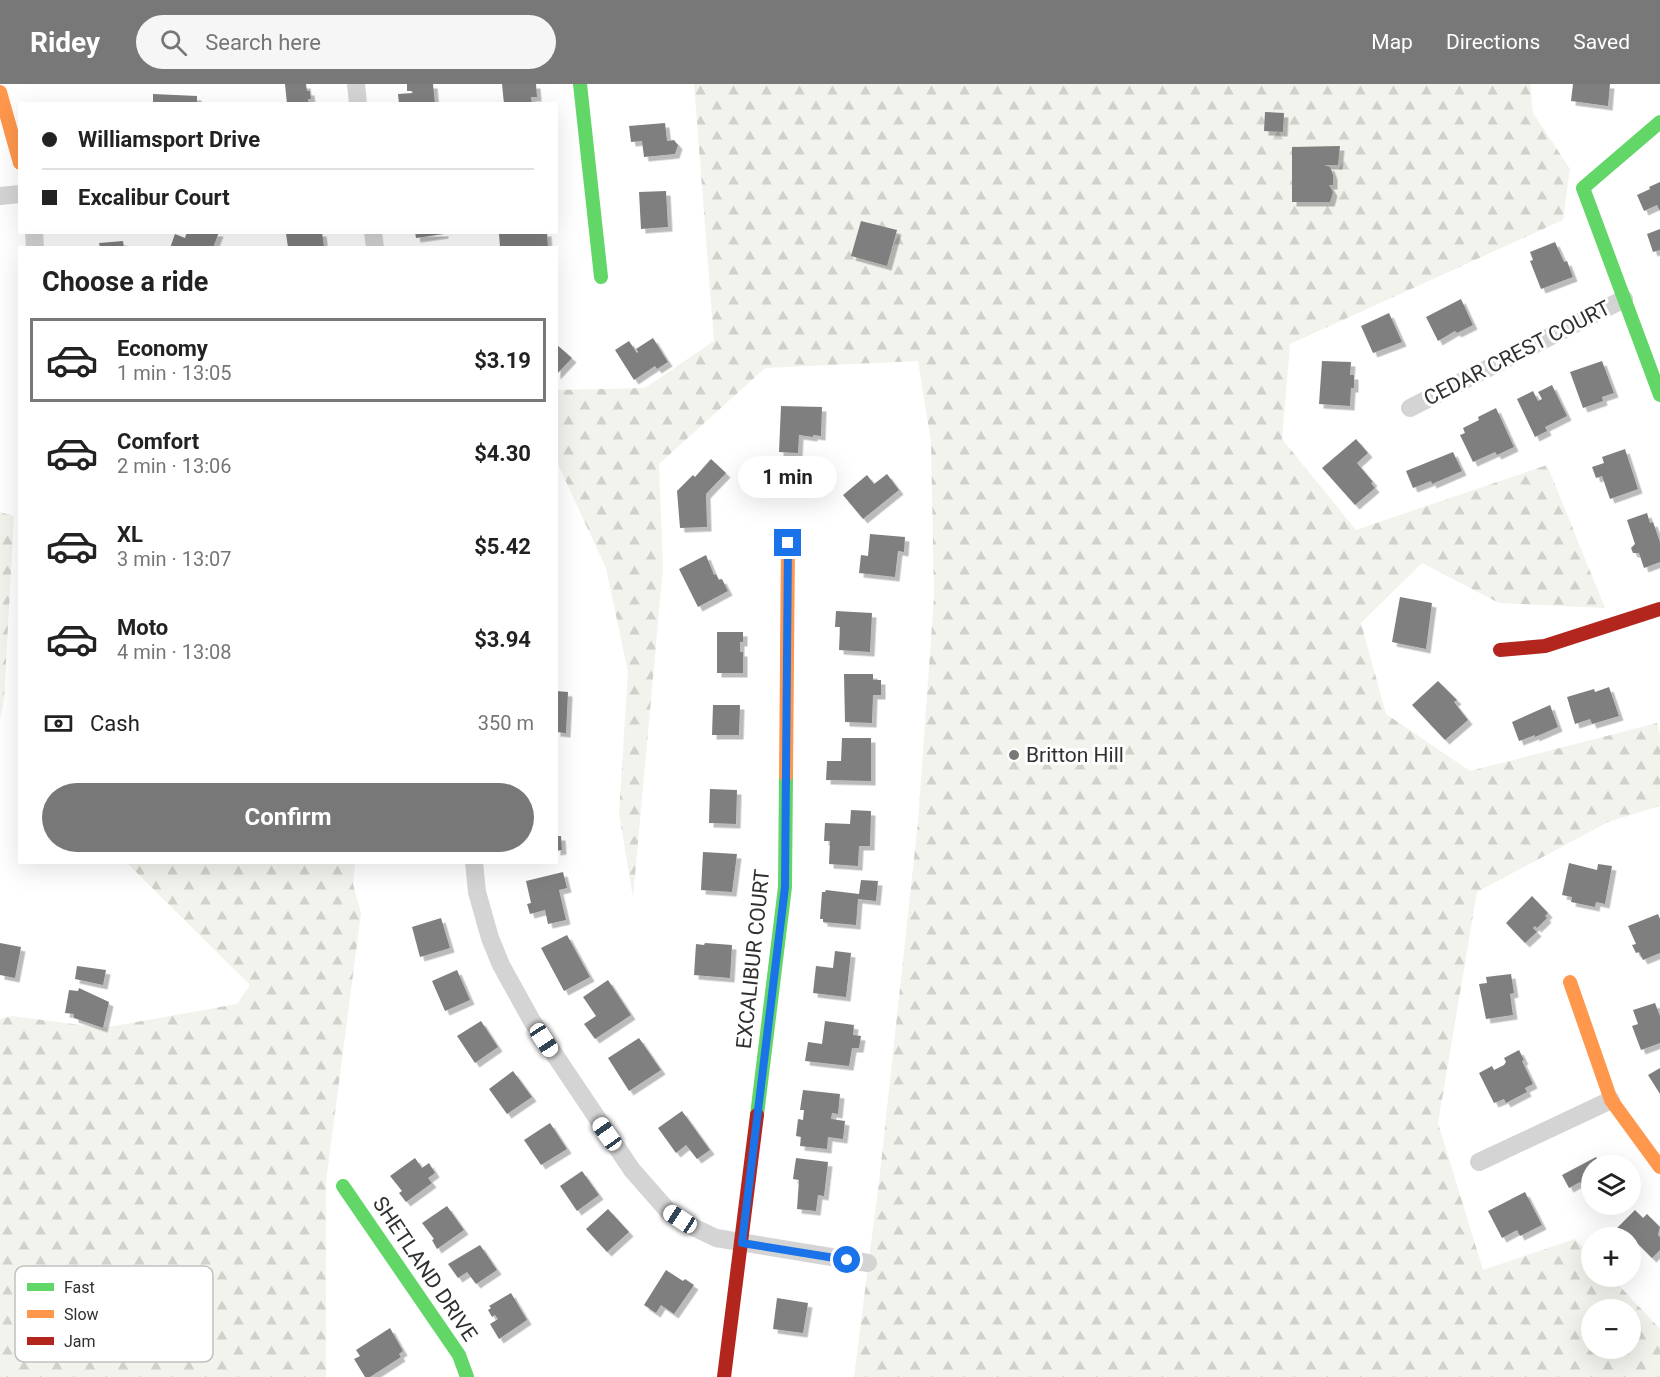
<!DOCTYPE html>
<html lang="en">
<head>
<meta charset="utf-8">
<style>
  :root { --surface:#fff; --page:#f6f6f6; --text:#222; --muted:#767676; --line:#e0e0e0; --accent:#787878 }
  body { margin:0; font-family:Roboto,sans-serif; background:var(--page); color:var(--text); height:100vh; display:flex; flex-direction:column; font-size:22px; white-space:nowrap }
  * { box-sizing:border-box; margin:0 }
  p { font-size:20px; color:var(--muted) }
  .icon { flex:none; width:33px; height:33px; fill:none; stroke:currentColor; stroke-width:2; stroke-linecap:round; stroke-linejoin:round }
  .map { position:relative; flex:1; overflow:hidden }
  .side { position:absolute; left:18px; top:162px; width:540px; height:618px; display:flex; flex-direction:column; background:var(--surface); border-radius:0px; box-shadow:0 6px 24px #0002 }
  .side>* { flex:none }
  .hud { position:absolute; left:18px; top:18px; width:540px; height:132px; border-radius:0px; box-shadow:0 6px 24px #0002; display:grid; align-content:center; height:132px; padding:0 24px; background:var(--surface) }
  .buttons { position:absolute; left:1581px; top:1071px; display:grid; gap:12px }
  .buttons a { display:grid; place-items:center; width:60px; height:60px; border-radius:50%; background:var(--surface); box-shadow:0 6px 24px #0002; font-size:30px }
  .end { position:absolute; width:27px; height:27px; margin:-14px; border:8px solid #1a73e8; background:#fff; box-shadow:0 0 0 3px #fff }
  .from { border-radius:50% }
  .bubble { position:absolute; height:42px; border-radius:21px; background:var(--surface); box-shadow:0 6px 24px #0002; font-size:20px; font-weight:700; line-height:42px; text-align:center }
  .car { position:absolute; width:18px; height:36px; margin:-18px -9px; border-radius:8px; box-shadow:0 0 4px 2px #0007; background:linear-gradient(#fff 24%,#345 0 40%,#fff 0 76%,#345 0 86%,#fff 0) }
  .hud b { display:flex; align-items:center; gap:21px; height:57px; font-size:22px }
  .hud b+b { border-top:2px solid var(--line) }
  .hud i { width:15px; height:15px; background:var(--text) }
  ul { padding:0; list-style:none }
  li { display:flex; align-items:center; gap:18px; height:84px; margin:0 12px 9px; padding:0 12px; border:3px solid transparent; border-radius:0px }
  li div { flex:1 }
  li b { display:block; font-size:22px }
  li em { font-style:normal; font-weight:700 }
  li.selected { border-color:var(--accent) }
  li>.icon { width:54px; height:54px; stroke-width:1.5 }
  h2 { padding:0 24px; font-size:27px; line-height:72px }
  .pay { display:flex; align-items:center; gap:15px; height:66px; padding:0 24px; font-size:22px }
  .pay p { margin-inline-start:auto }
  .primary-button { display:flex; gap:12px; margin-top:auto; padding:12px 24px }
  .primary-button a { flex:1; height:69px; border-radius:36px; background:var(--accent); color:#fff; font-size:24px; font-weight:700; line-height:69px; text-align:center }
  header { display:flex; align-items:center; gap:36px; box-sizing:border-box; height:84px; padding:0 30px; background:var(--accent); color:#fff }
  header strong { font-size:28px }
  nav { display:flex; gap:33px; margin-inline-start:auto; font-size:21px }
  .search { width:420px; height:54px; background:var(--page); display:flex; align-items:center; gap:15px; box-sizing:border-box; padding:0 21px; border-radius:33px; color:var(--muted); font-size:22px }
  .map>svg:first-child { display:block }
</style>
</head>
<body>
<header>
<strong>Ridey</strong>
<div class="search"><svg class="icon" aria-label="search" viewBox="0 0 24 24"><circle cx="10" cy="10" r="6"/><path d="M15 15l6 6"/></svg>Search here</div>
<nav><a>Map</a><a>Directions</a><a>Saved</a></nav>
</header>
<div class="map">
<svg width="1660" height="1293" viewBox="0 0 1660 1293">
  <defs>
    <pattern id="forest-firs" width="22" height="20" patternUnits="userSpaceOnUse" patternTransform="scale(1.5)"><rect width="22" height="20" fill="#f1f3ec"/><path d="M5 1l3.5 6h-7zM16 11l3.5 6h-7z" fill="#cfd1cb"/></pattern>
    <filter id="shadow"><feDropShadow dx="4.5" dy="4.5" stdDeviation="0" flood-color="#0004"/></filter>
  </defs>
  <rect width="100%" height="100%" fill="#fff"/>
  <path fill="url(#forest-firs)" fill-rule="evenodd" d="M694 0H1530L1533 29 1570 85 1563 136 1290 260 1282 355 1356 446 1547 381 1605 524 1499 519 1422 479 1361 539 1386 630 1470 687 1657 639 1660 650V722L1608 738 1477 808 1438 1039 1483 1186 1575 1155 1591 1172 1592 1192 1611 1193 1660 1245V1293H854L880 1089 918 738 934 513 931 358 918 277 765 284 659 380 663 483 633 814 619 729 628 588 606 484 557 378 556 306 645 304 714 257ZM1592 1226H1630V1264H1592Z
    M0 428 14 432 4 615 0 636Z
    M127 779H355L353 800 361 829 326 1098V1293H0V935L12 932 103 944 237 920 250 901Z"/>
  <path fill="#7f7f7f" filter="url(#shadow)" d="M285 0H306L307 7H310L311 15H308L309 20H287Z
    M407 0H433L435 20H399L398 10 413 9 412 7H407Z
    M502 0H536L537 13H531L532 20H504Z
    M1573 0H1610L1608 22 1571 17Z
    M153 10 197 12V20H153Z
    M1265 28 1284 29 1283 48 1264 47Z
    M665 39 667 57 674 56 678 61 675 70 644 73 642 57 631 58 629 42Z
    M1340 62 1338 81H1324L1330 83 1333 91V101H1329L1333 108 1330 118H1292V63Z
    M1660 98V127L1657 121 1644 127 1637 111 1650 105 1649 103Z
    M666 107 668 143 641 145 639 108Z
    M861 137 897 146 887 182 851 172Z
    M1660 145V166L1653 168 1647 150Z
    M187 148H219L213 164H170L175 150 185 154Z
    M294 148H322L324 164 288 163 286 150Z
    M415 148H444V150L416 154Z
    M547 148 548 164 500 163 499 150Z
    M123 157 124 164H100L99 159Z
    M1555 158 1564 178 1567 177 1573 193 1541 205 1530 177 1533 176 1530 168Z
    M1461 215 1473 241 1457 249 1455 247 1438 257 1426 233Z
    M1389 229 1402 258 1373 269 1361 242Z
    M653 254 668 278 657 285 655 282 634 296 615 266 629 257 637 269 638 268 636 265Z
    M556 260 572 274 556 291Z
    M1322 277 1351 278 1350 291H1354V304H1351L1350 322 1319 320Z
    M1602 277 1614 309 1602 313 1603 317 1583 324 1570 288Z
    M1552 301 1567 332 1545 343 1547 347 1535 353 1517 315 1533 307 1538 317 1542 315 1538 308Z
    M781 322 822 323 821 352 813 351V353L799 351 798 369 779 368Z
    M1496 324 1514 363 1497 371 1495 368 1473 378 1460 351 1465 349 1463 344 1479 336 1478 333Z
    M1356 355 1368 369 1357 379 1373 398 1371 399 1375 404 1355 421 1322 384Z
    M1625 365 1638 405 1610 415 1602 392 1596 394 1592 383 1604 379 1602 373Z
    M1453 368 1462 387 1432 400 1431 397 1413 404 1406 387Z
    M711 375 726 389 706 410 707 443 680 444 677 407 693 391 695 393Z
    M887 390 899 406 863 435 843 411 867 391 874 400Z
    M1647 429 1650 439 1653 438 1660 458V478L1644 484 1639 469H1633L1631 464 1635 460 1627 436Z
    M870 450 905 453 904 468 898 467 895 493 859 489 861 471 868 472Z
    M706 471 714 491 716 490 719 496 722 495 728 507 698 523 679 485Z
    M1400 513 1432 519 1426 565 1392 558Z
    M836 527 872 529 870 568 839 566 840 543H835Z
    M717 548H743V558H740V568H743V589H717Z
    M844 590H873V596H881V611H873L872 639 845 638Z
    M1438 597 1457 616 1454 618 1468 636 1445 656 1412 621Z
    M1609 603 1619 632 1592 640 1590 635 1575 640 1567 613 1594 605 1595 608Z
    M556 607 568 608 566 649 556 648Z
    M713 621H740L739 651H712Z
    M1550 621 1558 643 1535 653V651L1519 657 1512 638Z
    M842 654H871V697L826 696 827 677H841Z
    M710 705 737 706 736 740 709 739Z
    M851 726 871 727 870 762H859L858 782 829 780 830 757H824L825 739 850 740Z
    M556 752H561L562 766 556 767Z
    M703 768 737 770 732 808 701 806Z
    M1569 779 1597 786 1598 780 1612 782 1605 820 1596 818 1595 823 1571 818 1572 813 1562 811Z
    M563 788 567 804 559 806 566 836 548 840 545 826 530 830 527 820 531 819 526 797Z
    M861 796 878 797 876 817 858 815 856 841 823 838V835H820L822 808H825L826 806 859 810Z
    M1532 812 1548 829 1545 832 1547 834 1537 844 1535 842 1533 844 1537 848 1525 859 1506 839Z
    M1658 830 1660 835V869L1643 876 1639 868 1636 869 1632 861 1636 860 1628 842Z
    M441 834 450 864 420 873 412 843Z
    M567 851 590 893 564 907 541 864Z
    M0 859 21 863 15 894 0 891Z
    M705 859 732 861 730 894 694 891 696 860 704 861Z
    M835 867 851 869 846 913 813 909 816 882 833 884Z
    M77 882 106 886 103 901 75 895Z
    M457 886 470 916 445 927 432 897Z
    M1511 890 1514 909 1510 910 1513 931 1486 935 1479 900 1487 899 1486 893Z
    M608 896 631 931 595 955 584 940 596 932 583 913Z
    M79 904 109 918 103 944 74 934V930L65 929 69 906 78 907Z
    M1655 919 1660 932V959L1641 966 1632 942 1638 940 1633 926Z
    M481 937 498 963 475 979 457 952Z
    M825 937 854 941 853 951 861 952 859 964H852L849 982 805 977 808 958 822 960Z
    M639 954 661 986 629 1007 608 974Z
    M1519 966 1524 976 1522 977 1533 1000 1525 1004 1527 1008 1506 1019 1504 1015 1494 1019 1479 989 1492 982 1494 986 1504 981 1506 978 1504 974Z
    M1660 984V1010L1648 991Z
    M513 987 532 1013 507 1030 489 1005Z
    M803 1006 840 1010 838 1030 832 1029 831 1035 845 1037 843 1055 828 1053 827 1065 800 1062 801 1053 796 1052 798 1035 803 1036 804 1026H800Z
    M682 1027 710 1066 697 1075 686 1061 676 1069 658 1044Z
    M550 1039 567 1065 541 1081 524 1056Z
    M1596 1073 1601 1082H1592V1107L1586 1109 1580 1098 1569 1104 1562 1091Z
    M415 1074 422 1084 429 1079 435 1089 428 1094 432 1099 406 1118 399 1109 402 1107 390 1092Z
    M796 1074 828 1078 824 1112 818 1111 816 1127 797 1125 799 1096 793 1095Z
    M582 1087 599 1111 577 1127 560 1102Z
    M1525 1108 1542 1141 1520 1152 1517 1146 1502 1154 1488 1127Z
    M447 1122 464 1146 437 1165 432 1156 434 1155 422 1139Z
    M608 1125 629 1148 607 1168 586 1145Z
    M1635 1126 1643 1134 1647 1130 1660 1143 1658 1151 1660 1153V1166L1652 1174 1629 1151 1623 1154 1615 1146Z
    M480 1161 497 1186 476 1200 467 1188 458 1194 448 1180Z
    M666 1186 683 1197 685 1195 694 1201 674 1230 661 1221 656 1229 644 1221Z
    M511 1209 527 1236 499 1255 490 1240 498 1235 495 1231 492 1233 488 1226 491 1224 489 1222Z
    M777 1214 808 1219 803 1249 773 1245Z
    M390 1244 403 1267 399 1270 401 1273 370 1293H365L354 1275 360 1272 356 1266Z"/>
  <g fill="none" stroke-linecap="round" stroke-linejoin="round">
    <path stroke="#d4d4d4" stroke-width="18" d="M356 0 358 20
      M0 112 20 110
      M34 148 35 164
      M373 148 375 164
      M1410 324 1624 215
      M474 778 477 808 490 854 501 881 532 937 632 1086 669 1128 691 1142 716 1154 868 1179
      M1479 1078 1611 1016"/>
    <path stroke="#63d668" stroke-width="14" d="M580 0 601 193
      M1660 38 1583 104 1660 311
      M757 1031 785 803 786 691
      M343 1102 459 1271 467 1293"/>
    <path stroke="#ff974d" stroke-width="14" d="M0 8 20 79
      M786 691 788 459
      M1570 898 1611 1016 1660 1083"/>
    <path stroke="#b3261e" stroke-width="14" d="M1500 566 1545 562 1660 525
      M724 1293 757 1031"/>
  </g>
  <g fill="none" stroke-linecap="round" stroke-linejoin="round">
    <path stroke="#1a73e8" stroke-width="8" d="M788 459 785 803 742 1159 847 1176"/>
  </g>
  <circle fill="#787878" stroke="#fff" stroke-width="2" cx="1014" cy="671" r="6"/>
  <g text-anchor="middle" dominant-baseline="central" stroke-width="6" stroke-linejoin="round" paint-order="stroke">
    <g font-size="21" fill="#303030" stroke="#fff">
      <text transform="translate(1517 269) rotate(-27)">CEDAR CREST COURT</text>
      <text transform="translate(753 875) rotate(-84)">EXCALIBUR COURT</text>
      <text transform="translate(425 1185) rotate(56)">SHETLAND DRIVE</text>
    </g>
    <g font-size="21" fill="#303030" stroke="#fff" text-anchor="start">
      <text x="1026" y="671">Britton Hill</text>
    </g>
  </g>
  <rect x="15" y="1182" width="198" height="96" rx="9" fill="#fff" stroke="#c1c1c1" stroke-width="1.5"/>
  <rect x="27" y="1199" width="27" height="8" fill="#63d668"/>
  <rect x="27" y="1226" width="27" height="8" fill="#ff974d"/>
  <rect x="27" y="1253" width="27" height="8" fill="#b3261e"/>
  <g font-size="16" fill="#303030">
    <text x="64" y="1209">Fast</text>
    <text x="64" y="1236">Slow</text>
    <text x="64" y="1263">Jam</text>
  </g>
</svg>
<div class="buttons">
<a><svg class="icon" aria-label="layers" viewBox="0 0 24 24"><path d="M12 4l9 5-9 5-9-5zM3 14l9 5 9-5"/></svg></a>
<a>+</a>
<a>−</a>
</div>
<i class="end from" style="left:847px;top:1176px"></i>
<i class="end" style="left:788px;top:459px"></i>
<div class="bubble" style="left:738px;top:372px;width:99px">1 min</div>
<i class="car" style="left:544px;top:956px;rotate:147deg"></i>
<i class="car" style="left:607px;top:1050px;rotate:325deg"></i>
<i class="car" style="left:680px;top:1135px;rotate:303deg"></i>
<div class="hud">
<b><i class="from"></i>Williamsport Drive</b>
<b><i></i>Excalibur Court</b>
</div>
<section class="side">
<h2>Choose a ride</h2>
<ul>
<li class="selected"><svg class="icon" aria-label="car" viewBox="0 0 24 24"><path d="M5 17H2v-5l4-1 3-4h7l3 4 3 1v5h-3M9 17h6M6 11h13"/><circle cx="7" cy="17" r="2"/><circle cx="17" cy="17" r="2"/></svg><div><b>Economy</b><p>1 min · 13:05</p></div><em>$3.19</em></li>
<li><svg class="icon" aria-label="car" viewBox="0 0 24 24"><path d="M5 17H2v-5l4-1 3-4h7l3 4 3 1v5h-3M9 17h6M6 11h13"/><circle cx="7" cy="17" r="2"/><circle cx="17" cy="17" r="2"/></svg><div><b>Comfort</b><p>2 min · 13:06</p></div><em>$4.30</em></li>
<li><svg class="icon" aria-label="car" viewBox="0 0 24 24"><path d="M5 17H2v-5l4-1 3-4h7l3 4 3 1v5h-3M9 17h6M6 11h13"/><circle cx="7" cy="17" r="2"/><circle cx="17" cy="17" r="2"/></svg><div><b>XL</b><p>3 min · 13:07</p></div><em>$5.42</em></li>
<li><svg class="icon" aria-label="car" viewBox="0 0 24 24"><path d="M5 17H2v-5l4-1 3-4h7l3 4 3 1v5h-3M9 17h6M6 11h13"/><circle cx="7" cy="17" r="2"/><circle cx="17" cy="17" r="2"/></svg><div><b>Moto</b><p>4 min · 13:08</p></div><em>$3.94</em></li>
</ul>
<div class="pay"><svg class="icon" aria-label="cash" viewBox="0 0 24 24"><path d="M3 7h18v10H3z"/><circle cx="12" cy="12" r="2"/></svg>Cash<p>350 m</p></div>
<div class="primary-button"><a>Confirm</a></div>
</section>
</div>
</body>
</html>
